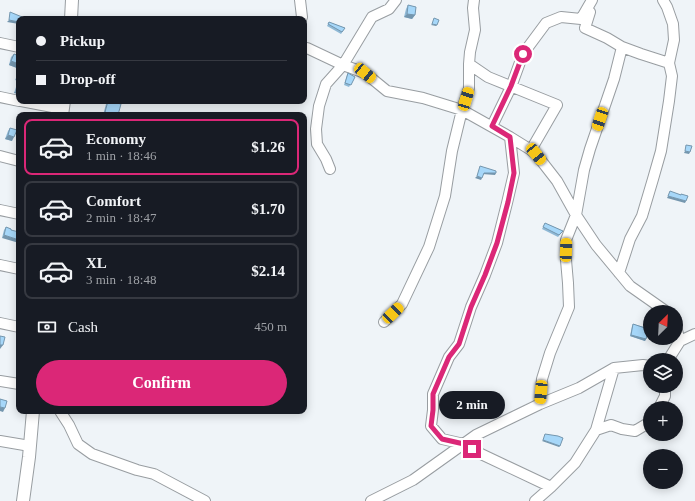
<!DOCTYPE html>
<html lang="en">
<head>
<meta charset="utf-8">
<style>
  :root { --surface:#171b24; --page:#242831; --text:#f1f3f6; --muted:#9ea1a6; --line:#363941; --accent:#db2777 }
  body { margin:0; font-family:Georgia,serif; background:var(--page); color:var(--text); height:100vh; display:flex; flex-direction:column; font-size:15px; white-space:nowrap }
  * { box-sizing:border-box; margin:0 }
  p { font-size:13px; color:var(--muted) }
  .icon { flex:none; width:22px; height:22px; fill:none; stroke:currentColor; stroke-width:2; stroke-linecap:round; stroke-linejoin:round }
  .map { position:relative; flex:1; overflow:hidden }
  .drawer { position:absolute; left:16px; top:112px; width:291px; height:302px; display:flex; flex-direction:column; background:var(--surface); border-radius:8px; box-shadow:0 2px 10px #0003 }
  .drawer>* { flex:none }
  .top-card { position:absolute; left:16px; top:16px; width:291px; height:88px; border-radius:8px; box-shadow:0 2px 10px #0003; display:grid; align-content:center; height:88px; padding:0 20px; background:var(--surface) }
  .needle { width:26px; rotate:24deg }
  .buttons { position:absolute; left:643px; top:305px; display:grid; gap:8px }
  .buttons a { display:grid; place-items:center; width:40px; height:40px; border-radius:50%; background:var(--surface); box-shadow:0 2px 10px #0003; font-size:20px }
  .end { position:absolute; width:18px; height:18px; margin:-9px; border:5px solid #db2777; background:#fff; box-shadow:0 0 0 2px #fff }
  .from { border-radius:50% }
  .bubble { position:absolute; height:28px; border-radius:14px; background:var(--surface); box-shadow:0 2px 10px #0003; font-size:13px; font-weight:800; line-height:28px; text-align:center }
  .car { position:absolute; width:12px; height:24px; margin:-12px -6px; border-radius:5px; box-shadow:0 0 3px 1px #0007; background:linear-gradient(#f5c518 24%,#345 0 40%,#f5c518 0 76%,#345 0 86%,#f5c518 0) }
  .top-card b { display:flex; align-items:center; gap:14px; height:38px; font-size:15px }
  .top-card b+b { border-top:1px solid var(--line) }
  .top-card i { width:10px; height:10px; background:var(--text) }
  ul { padding:7px 0 0; list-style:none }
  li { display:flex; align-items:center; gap:12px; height:56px; margin:0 8px 6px; padding:0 12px; border:2px solid var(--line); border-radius:8px }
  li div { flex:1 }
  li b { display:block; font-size:15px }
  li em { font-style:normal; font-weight:800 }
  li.selected { border-color:var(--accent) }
  li>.icon { width:36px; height:36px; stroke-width:1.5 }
  .pay { display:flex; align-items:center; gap:10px; height:44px; padding:0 20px; font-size:15px }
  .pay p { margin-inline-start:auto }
  .action { display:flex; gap:8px; margin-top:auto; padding:8px 20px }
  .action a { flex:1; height:46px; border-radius:24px; background:var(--accent); color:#fff; font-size:16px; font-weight:800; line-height:46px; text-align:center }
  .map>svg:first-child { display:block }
</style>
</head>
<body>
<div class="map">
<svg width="695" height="501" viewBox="0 0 695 501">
  <rect width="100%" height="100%" fill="#eff4f8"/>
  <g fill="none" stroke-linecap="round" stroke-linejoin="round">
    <defs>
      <path id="minor" d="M300 0 302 17 301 19
        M590 12 585 28 607 38 622 47 641 54 669 63
        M0 43 19 47
        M304 48H307L343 65 365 73 387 91 423 98 462 110 510 137 531 150 536 154 557 181 576 215 596 245 630 286 667 312
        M469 64 488 77 557 105 531 150
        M0 97 19 101
        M21 101 63 109
        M492 126 511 87 523 54 546 23 561 17 581 19 592 0
        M510 137 514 173 507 203 497 243 485 275 471 307 459 344 449 357 433 394V410L431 426 442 439 464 444 481 454 551 487
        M0 156 19 161
        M330 169 326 159 317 144 316 129 319 106 326 84 343 65 372 17 389 9 396 0
        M0 210 19 214
        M0 265 19 269
        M619 273 630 239 642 216 653 179 661 151 669 101 672 76 669 63 674 40 673 24 667 7 663 0
        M384 322 402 304 429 247 445 196 452 151 462 110 469 88V64L470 52 475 30 473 8 474 0
        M0 323 19 327
        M676 327 680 341
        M668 360 680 341 695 334
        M0 381 19 384
        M540 404 542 379 550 353 569 307 568 283 566 260V240L576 215 584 170 590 149 614 79 622 47
        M659 408 665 396V386
        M60 411 69 425 78 444 92 454 137 470 154 474 205 501
        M596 430 611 425 622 429 635 431 650 422
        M0 441 30 446
        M371 501 413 480 476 435 540 404 579 388 614 368 643 365 650 366
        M535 501 551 487 575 463 596 430 614 368"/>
      <path id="major" d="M71 19 72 0
        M62 115 64 101
        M23 501 29 457 33 411"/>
    </defs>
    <use href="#minor" stroke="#989da1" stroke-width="12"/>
    <use href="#major" stroke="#989da1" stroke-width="14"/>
    <use href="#minor" stroke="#fff" stroke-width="10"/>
    <use href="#major" stroke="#fff" stroke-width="12"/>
  </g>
  <path fill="#8fb9d6" d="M408 5 415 15 412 19 404 17 406 9Z
    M329 22 345 28 341 34 327 26Z
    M14 54 17 68 9 65 11 57Z
    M19 72V94L14 93 18 81 15 80Z
    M348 73 355 77 349 87 344 85 347 75Z
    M109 101 118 115H103L106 104Z
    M10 128 12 141 5 139 8 131Z
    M545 223 563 231 558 237 542 229Z
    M6 227 11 229 2 238 4 230Z
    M649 317 646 339 645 341 630 336 632 326 633 324 644 327Z"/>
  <path fill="#7496ae" d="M407 14 415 15 412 19 404 17Z
    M9 20 19 22V24L7 22Z
    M432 24 437 25 436 26 431 25Z
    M11 61 19 64 17 68 9 65Z
    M16 91H19V94L14 93Z
    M105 112 114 115H104Z
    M8 135 14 137 12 141 5 139Z
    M685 151 690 152 689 154 684 153Z
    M484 173H496L495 175 482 174Z
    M477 176 482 178 481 180 475 178Z
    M668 196 686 201 685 203 667 198Z
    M4 235 19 240V243L2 238Z
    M631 335 646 339 645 341 630 336Z
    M0 345H3L0 349Z
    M0 407 5 408 3 412 0 411Z
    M543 440 560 446 559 447 542 441Z"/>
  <path fill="#a6d7f9" stroke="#7496ae" d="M408 5 416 7 415 15 407 14Z
    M10 12 27 19H19V22L9 20Z
    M434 18 439 20 437 25 432 24Z
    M329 22 345 28 342 32 328 24Z
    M14 54 19 56V64L11 61Z
    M19 73V78L17 77Z
    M348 73 355 77 351 85 345 83Z
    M19 80V91H16Z
    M108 101 121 104 118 115H114L105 112Z
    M10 128 17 130 14 137 8 135Z
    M686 145 692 146 690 152 685 151Z
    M480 166 496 171V173H484L482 178 477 176Z
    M670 191 681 195V194L688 196 686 201 668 196Z
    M545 223 563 231 559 235 543 227Z
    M6 227 11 229V230L19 232V240L4 235Z
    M649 317 650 318V326L646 339 631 335 633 324 645 328Z
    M0 336 5 337 3 345H0Z
    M0 399 7 401 5 408 0 407Z
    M545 434 558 436 563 438 560 446 543 440Z"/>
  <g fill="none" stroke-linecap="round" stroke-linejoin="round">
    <path stroke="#db2777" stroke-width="5" d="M472 449 464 444 442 439 431 426 433 410V394L449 357 459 344 471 307 485 275 497 243 508 202 514 173 510 137 492 126 511 86 523 54"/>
  </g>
</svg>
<div class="buttons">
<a><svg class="needle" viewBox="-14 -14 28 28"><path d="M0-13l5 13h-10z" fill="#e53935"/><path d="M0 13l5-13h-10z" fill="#9ea1a6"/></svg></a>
<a><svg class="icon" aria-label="layers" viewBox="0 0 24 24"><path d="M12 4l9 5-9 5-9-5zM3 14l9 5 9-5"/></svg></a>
<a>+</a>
<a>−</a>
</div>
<i class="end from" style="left:523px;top:54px"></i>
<i class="end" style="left:472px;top:449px"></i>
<div class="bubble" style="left:439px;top:391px;width:66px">2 min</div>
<i class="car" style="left:365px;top:73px;rotate:129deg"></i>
<i class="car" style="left:466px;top:99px;rotate:17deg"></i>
<i class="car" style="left:600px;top:119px;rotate:198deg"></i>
<i class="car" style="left:536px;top:154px;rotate:141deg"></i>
<i class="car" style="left:566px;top:250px;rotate:2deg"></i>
<i class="car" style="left:393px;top:313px;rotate:46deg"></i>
<i class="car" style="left:541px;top:392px;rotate:185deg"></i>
<div class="top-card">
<b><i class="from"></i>Pickup</b>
<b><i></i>Drop-off</b>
</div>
<section class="drawer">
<ul>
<li class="selected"><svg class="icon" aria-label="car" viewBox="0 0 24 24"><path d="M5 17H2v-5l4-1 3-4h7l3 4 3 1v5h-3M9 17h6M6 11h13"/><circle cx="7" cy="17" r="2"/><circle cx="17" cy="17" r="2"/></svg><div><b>Economy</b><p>1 min · 18:46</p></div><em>$1.26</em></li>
<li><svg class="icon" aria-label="car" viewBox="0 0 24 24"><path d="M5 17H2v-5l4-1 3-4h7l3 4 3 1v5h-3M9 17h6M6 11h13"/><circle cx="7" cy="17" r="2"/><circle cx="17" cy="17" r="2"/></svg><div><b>Comfort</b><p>2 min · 18:47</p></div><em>$1.70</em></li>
<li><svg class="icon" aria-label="car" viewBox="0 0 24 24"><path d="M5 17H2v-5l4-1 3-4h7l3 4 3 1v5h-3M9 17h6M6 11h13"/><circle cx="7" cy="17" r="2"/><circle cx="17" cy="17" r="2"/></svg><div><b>XL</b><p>3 min · 18:48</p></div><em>$2.14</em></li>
</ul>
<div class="pay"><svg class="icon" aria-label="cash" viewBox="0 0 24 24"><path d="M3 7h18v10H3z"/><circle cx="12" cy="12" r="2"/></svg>Cash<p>450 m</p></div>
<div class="action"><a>Confirm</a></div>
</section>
</div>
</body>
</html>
